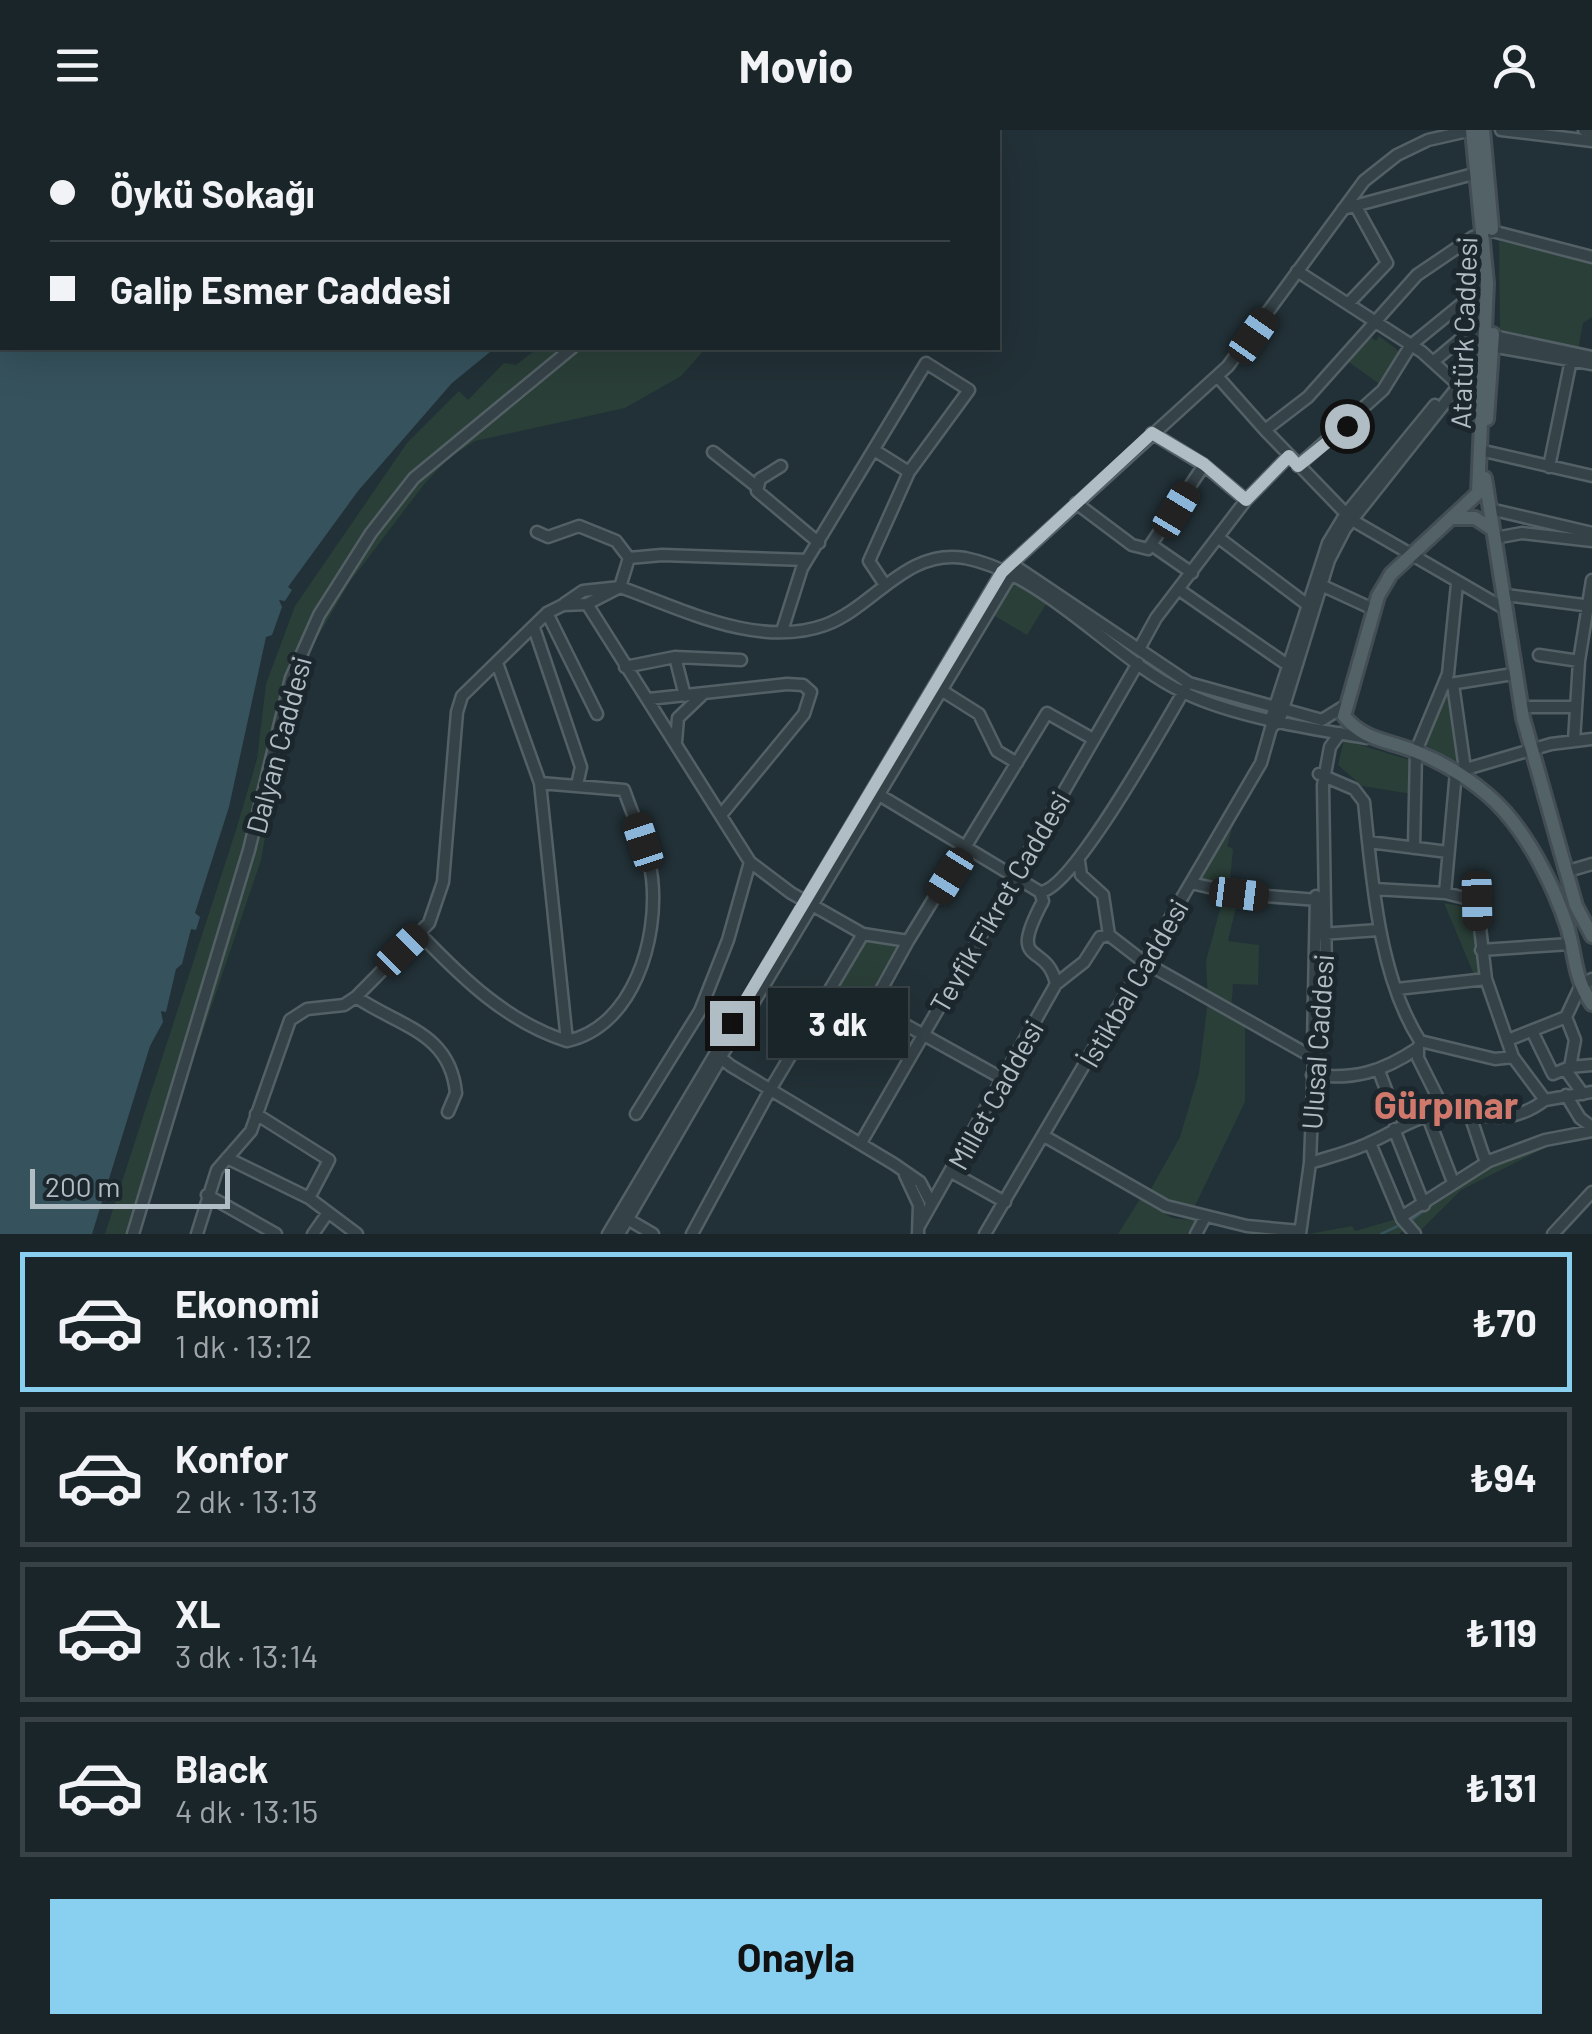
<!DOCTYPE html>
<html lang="tr">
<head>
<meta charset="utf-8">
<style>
  :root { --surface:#1a2529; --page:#273135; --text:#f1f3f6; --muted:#9fa5a8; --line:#384246; --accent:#88cff0 }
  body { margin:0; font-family:Barlow,sans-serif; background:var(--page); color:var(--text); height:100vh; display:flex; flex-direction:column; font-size:38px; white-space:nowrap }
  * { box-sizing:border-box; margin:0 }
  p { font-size:32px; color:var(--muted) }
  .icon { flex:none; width:55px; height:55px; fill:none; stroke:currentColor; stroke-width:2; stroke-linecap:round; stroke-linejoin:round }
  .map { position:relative; height:1104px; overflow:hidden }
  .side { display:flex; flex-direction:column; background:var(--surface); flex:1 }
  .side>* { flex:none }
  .guide { position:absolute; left:0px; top:0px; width:1000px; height:220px; box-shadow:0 10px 40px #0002,0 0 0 2px var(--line); display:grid; align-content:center; height:220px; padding:0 50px; background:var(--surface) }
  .scale { position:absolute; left:30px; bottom:25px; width:200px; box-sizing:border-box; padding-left:10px; border:5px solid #b0bdc4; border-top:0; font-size:28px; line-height:35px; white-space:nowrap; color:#b0bdc4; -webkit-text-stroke:8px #1b272c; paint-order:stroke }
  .end { position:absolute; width:45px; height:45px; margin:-22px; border:12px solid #b0bdc4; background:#111; box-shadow:0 0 0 5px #111 }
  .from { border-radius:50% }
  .bubble { position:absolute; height:70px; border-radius:0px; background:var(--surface); box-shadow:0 10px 40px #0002,0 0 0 2px var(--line); font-size:32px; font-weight:700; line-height:70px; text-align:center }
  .car { position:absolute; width:30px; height:60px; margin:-30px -15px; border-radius:12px; box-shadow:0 0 8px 2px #0007; background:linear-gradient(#222 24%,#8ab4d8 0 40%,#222 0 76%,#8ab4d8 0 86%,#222 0) }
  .guide b { display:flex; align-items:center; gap:35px; height:95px; font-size:38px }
  .guide b+b { border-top:2px solid var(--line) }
  .guide i { width:25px; height:25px; background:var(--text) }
  ul { padding:18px 0 0; list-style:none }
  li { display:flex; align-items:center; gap:30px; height:140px; margin:0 20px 15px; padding:0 30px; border:5px solid var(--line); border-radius:0px }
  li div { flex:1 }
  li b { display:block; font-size:38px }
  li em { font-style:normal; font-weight:700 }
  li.current { border-color:var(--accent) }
  li>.icon { width:90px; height:90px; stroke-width:1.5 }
  .action { display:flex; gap:20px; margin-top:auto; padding:20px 50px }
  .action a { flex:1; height:115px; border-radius:0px; background:var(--accent); color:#111; font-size:40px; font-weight:700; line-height:115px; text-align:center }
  header { display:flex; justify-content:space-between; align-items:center; height:130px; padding:0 50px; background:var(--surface); font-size:45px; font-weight:700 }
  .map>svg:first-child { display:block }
</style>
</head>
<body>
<header><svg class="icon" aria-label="menu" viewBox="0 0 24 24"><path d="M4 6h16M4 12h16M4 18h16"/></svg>Movio<svg class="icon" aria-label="person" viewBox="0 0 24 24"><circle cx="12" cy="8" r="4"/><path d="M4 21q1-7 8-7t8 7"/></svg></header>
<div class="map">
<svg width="1592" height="1104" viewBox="0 0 1592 1104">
  <rect width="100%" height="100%" fill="#223137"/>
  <path fill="#2a3f38" d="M1499 111 1592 131V187L1583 193 1578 220 1500 201Z
    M1368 205 1376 211 1379 206 1400 222 1378 253 1346 230Z
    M538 218H706L681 246 625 278 475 311 450 327 425 353 349 453 313 515 272 669 261 730 199 913 176 950 126 1104H105L236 700 257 629 266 554 295 476 407 313 459 261 468 270 504 233 516 235Z
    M1013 453 1048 471 1027 505 993 485Z
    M1442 560H1451L1459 634 1422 613Z
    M1344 610 1413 631 1412 664 1362 656 1338 635Z
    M1226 693 1233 695 1227 716 1233 719 1229 761 1239 764 1228 811 1259 815 1258 855 1233 854 1231 883 1245 893V972L1191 1084 1147 1066 1180 1007 1199 943 1208 870 1206 831 1225 761 1194 749Z
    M1444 773 1469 778 1483 846 1475 847Z
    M864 807 903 814 871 874 860 878 832 865Z
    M1552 1014 1461 1060 1421 1100 1407 1087C1452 1053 1496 1023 1552 1014Z
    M1140 1069 1172 1088 1199 1091 1191 1104H1118Z
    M1397 1089 1405 1099 1399 1104H1309L1352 1096 1355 1101Z"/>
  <path fill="#36525d" d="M0 0H672L2 2V218H515L490 222 452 253 358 361 288 457 292 460 285 471 279 470 282 477 272 505 266 507 229 677 195 783 200 787 196 800 191 799 182 834 176 839 166 882 161 881 163 892 150 916 92 1104H0Z"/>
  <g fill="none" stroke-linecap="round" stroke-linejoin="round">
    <path stroke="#36525d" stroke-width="2.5" d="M1413 1089 1444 1065
      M1381 1104 1398 1096"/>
    <defs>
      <path id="minor" d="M1501 0 1592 11
        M1584 0 1592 2
        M752 2 754 0
        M763 2 765 0
        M1343 79 1477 43
        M1297 141 1422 222 1455 252 1463 250 1480 262
        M1348 174 1387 133 1355 75
        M1485 215 1592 234
        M1433 232 1470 201 1592 227
        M1217 246 1265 300 1308 267 1417 145 1473 107 1492 101 1592 127
        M1265 300 1352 390 1507 480
        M1152 303 1204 335 1246 370
        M874 320 909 342
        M1484 321 1592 346
        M713 322 756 356
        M781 336 760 349 757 361 819 413
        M1298 336 1383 260 1411 215 1487 153
        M1549 337 1571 230
        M1076 373 1132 415 1148 419 1204 335
        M1490 379 1592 403
        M537 402 548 407 579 396 616 411 629 428
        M1219 408 1305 473
        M1495 408 1522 403 1592 411
        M1153 416 1192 443
        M1012 434 1189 553 1322 590 1343 577
        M1321 455 1373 479
        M1178 459 1286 534
        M1506 465 1591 476
        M564 474 583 461 620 457 629 428 662 425 807 430
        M587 474 750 732 791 763 863 804 770 960 692 1104
        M547 483 597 584
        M534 498 581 637 577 655
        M782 501 802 438 926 233 969 260 909 342 869 431 885 455
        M1139 519 1156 488 1246 370 1289 326
        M1539 525 1579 531
        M675 527 685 566
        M625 537 675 527 741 530
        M1450 554 1513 544
        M1453 554 1465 639
        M941 560 979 584 997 621 1017 633
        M649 569 787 554 803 555 811 562 804 584 721 685
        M1520 577H1576
        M1270 592 1328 413 1345 385 1435 275
        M1574 611 1579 531 1592 450
        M676 612 678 588 702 565
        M1319 644 1354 659 1364 672C1372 748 1378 845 1420 911L1495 929 1513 927
        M540 653 567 911
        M876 663 1040 762
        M1369 712 1448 722
        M1414 718 1416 621 1448 544 1457 454
        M1079 731 1081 745 1103 765 1109 805
        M1565 742 1592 734
        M1191 753 1239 764 1318 770
        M1374 759 1445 763 1477 771 1486 849 1513 927 1545 970 1592 962
        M1445 763 1456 642 1551 614 1592 609
        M419 803C462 848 507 892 567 911 633 897 659 809 652 748 648 717 634 689 624 660L540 653 497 533
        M863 804 908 811
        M1321 804 1379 800
        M1109 805 1144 832 1314 928
        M1481 820 1570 814
        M1056 854C1047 810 1006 840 1043 771L1040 762C1073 760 1164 594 1185 559
        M1397 859 1486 849
        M826 865 857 881 877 879 1005 950
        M356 867C400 897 450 902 456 963L448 982
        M877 879 881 860 908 811 1047 583 1093 609
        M1532 901 1553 944 1570 937 1575 910 1566 887
        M1508 910 1566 887 1580 857 1592 849
        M1313 914 1316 766
        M1418 917V928L1446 984
        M722 924 721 928 731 936 894 1034 920 1052 931 1073
        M722 925 1009 448
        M1570 937 1592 935
        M1565 939 1583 964
        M1379 941 1391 973 1407 993
        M1312 945C1355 950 1382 942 1418 918
        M1566 965 1580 988 1592 997
        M256 984 329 1030 309 1068 357 1104
        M636 984 700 881 728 810 750 732
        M1470 985 1484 1027 1489 1031 1545 1010 1592 1001
        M1428 987 1453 1052
        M1394 999 1424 1075
        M1044 1006 1166 1076 1247 1096 1300 1101
        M862 1011 1138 533
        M1370 1013 1402 1089 1415 1104
        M227 1028 309 1068
        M1310 1033C1329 1027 1350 1022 1369 1013 1393 1003 1414 986 1441 984 1485 981 1506 999 1545 970
        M953 1043 1005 1072
        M905 1045 919 1075 918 1104
        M207 1065 276 1104
        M624 1087 653 1104
        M1401 1087 1489 1031
        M919 1096 1056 854 1084 832 1100 807 1109 805
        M133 1104 249 720 291 548 319 485 371 403 414 348 572 218
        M197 1104 217 1040 251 1001 290 890 307 879 344 875 356 867 429 793 443 752 457 582 462 566 547 483 563 475 587 474 620 457C682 479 758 519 825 495 874 477 906 418 965 428 1046 444 1112 528 1183 562 1234 587 1312 599 1367 608
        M313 1104 327 1084
        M608 1104 1002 442 1228 236 1364 51 1397 25 1428 10 1472 0
        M619 1104 721 928
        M985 1104 1261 633 1271 598 1280 589 1329 430 1345 399 1463 250 1487 232
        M1196 1104 1204 1089
        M1300 1104 1310 1033 1314 928 1323 891 1326 842 1323 655 1330 617 1340 603
        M1553 1104 1592 1062"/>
      <path id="major" d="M1472 0 1487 153 1478 363 1391 444 1378 466 1344 586C1364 611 1389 610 1417 622 1449 635 1482 656 1505 682 1532 713 1554 757 1567 796 1576 825 1573 847 1592 874
        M1483 0 1492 99
        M1487 289 1493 204
        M1485 348 1523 588 1576 776 1592 806
        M1455 388H1475L1492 399"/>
    </defs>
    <use href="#minor" stroke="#536065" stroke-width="15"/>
    <use href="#major" stroke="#424e54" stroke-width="18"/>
    <use href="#minor" stroke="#354247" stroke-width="10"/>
    <use href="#major" stroke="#536267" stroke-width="12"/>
  </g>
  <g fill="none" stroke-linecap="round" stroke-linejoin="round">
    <path stroke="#b0bdc4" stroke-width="12" d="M732 893 1002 442 1152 303 1204 334 1246 370 1289 326 1298 336 1347 296"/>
  </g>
  <g text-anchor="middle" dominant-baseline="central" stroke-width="10" stroke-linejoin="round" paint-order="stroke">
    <g font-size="28" fill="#b0bdc4" stroke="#1b272c">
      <text transform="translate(1463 203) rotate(-88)">Atatürk Caddesi</text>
      <text transform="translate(278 615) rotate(-75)">Dalyan Caddesi</text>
      <text transform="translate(999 772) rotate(-60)">Tevfik Fikret Caddesi</text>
      <text transform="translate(1133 853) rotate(-60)">İstikbal Caddesi</text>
      <text transform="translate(1317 912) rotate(-86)">Ulusal Caddesi</text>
      <text transform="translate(995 965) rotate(-61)">Millet Caddesi</text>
    </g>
    <g font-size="38" font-weight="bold" fill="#cf786b" stroke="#1b272c">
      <text x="1446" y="974">Gürpınar</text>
    </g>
  </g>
</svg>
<div class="scale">200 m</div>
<i class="end from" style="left:1347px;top:296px"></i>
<i class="end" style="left:732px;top:893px"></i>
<div class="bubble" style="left:768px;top:858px;width:140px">3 dk</div>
<i class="car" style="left:1253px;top:206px;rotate:35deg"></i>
<i class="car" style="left:1176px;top:380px;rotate:31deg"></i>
<i class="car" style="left:643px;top:712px;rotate:342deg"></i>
<i class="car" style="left:950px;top:746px;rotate:212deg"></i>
<i class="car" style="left:1239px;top:764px;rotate:97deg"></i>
<i class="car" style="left:1477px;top:771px;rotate:179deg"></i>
<i class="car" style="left:402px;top:820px;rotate:45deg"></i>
<div class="guide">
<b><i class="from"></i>Öykü Sokağı</b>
<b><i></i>Galip Esmer Caddesi</b>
</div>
</div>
<section class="side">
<ul>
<li class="current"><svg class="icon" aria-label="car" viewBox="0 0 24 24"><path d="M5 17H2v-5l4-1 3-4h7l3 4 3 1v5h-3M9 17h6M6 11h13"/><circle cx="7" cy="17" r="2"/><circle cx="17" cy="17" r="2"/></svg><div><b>Ekonomi</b><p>1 dk · 13:12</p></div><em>₺70</em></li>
<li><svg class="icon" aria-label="car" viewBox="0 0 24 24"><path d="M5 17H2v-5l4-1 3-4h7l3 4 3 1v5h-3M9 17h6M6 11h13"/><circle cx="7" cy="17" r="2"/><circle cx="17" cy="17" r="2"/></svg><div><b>Konfor</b><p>2 dk · 13:13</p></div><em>₺94</em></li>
<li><svg class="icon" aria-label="car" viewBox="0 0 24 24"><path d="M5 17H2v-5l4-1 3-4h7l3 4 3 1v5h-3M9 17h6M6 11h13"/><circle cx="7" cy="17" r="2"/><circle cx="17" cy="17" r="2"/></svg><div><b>XL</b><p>3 dk · 13:14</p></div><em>₺119</em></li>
<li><svg class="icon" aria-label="car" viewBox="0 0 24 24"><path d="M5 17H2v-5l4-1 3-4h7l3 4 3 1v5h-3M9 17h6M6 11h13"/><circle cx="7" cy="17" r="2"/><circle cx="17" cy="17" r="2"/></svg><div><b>Black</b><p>4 dk · 13:15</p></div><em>₺131</em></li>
</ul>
<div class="action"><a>Onayla</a></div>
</section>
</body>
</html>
